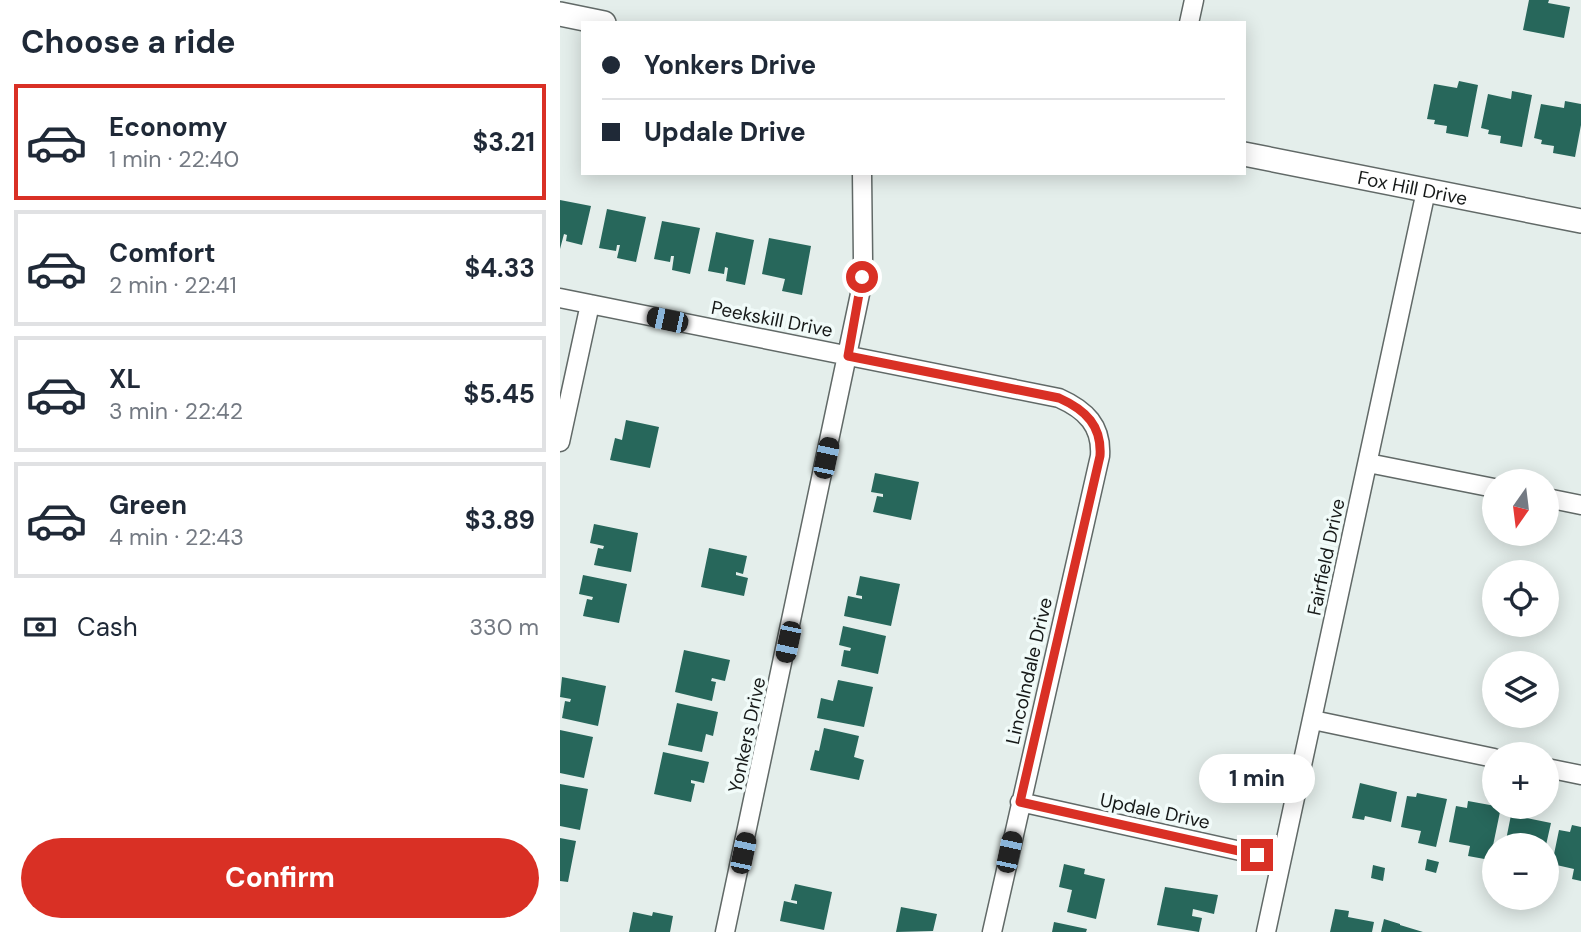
<!DOCTYPE html>
<html lang="en">
<head>
<meta charset="utf-8">
<style>
  :root { --surface:#fff; --page:#f2f2f3; --text:#1f2937; --muted:#747a83; --line:#e0e1e3; --accent:#d93025 }
  body { margin:0; font-family:"DM Sans",sans-serif; background:var(--page); color:var(--text); height:100vh; display:flex; flex-direction:column; font-size:26px; white-space:nowrap }
  * { box-sizing:border-box; margin:0 }
  p { font-size:23px; color:var(--muted) }
  .icon { flex:none; width:38px; height:38px; fill:none; stroke:currentColor; stroke-width:2; stroke-linecap:round; stroke-linejoin:round }
  .map { position:relative; flex:1; overflow:hidden }
  .drawer { display:flex; flex-direction:column; background:var(--surface); width:560px }
  .drawer>* { flex:none }
  .top-card { position:absolute; left:21px; top:21px; width:665px; height:154px; border-radius:0px; box-shadow:0 4px 18px #0003; display:grid; align-content:center; height:154px; padding:0 21px; background:var(--surface) }
  .needle { width:46px; rotate:194deg }
  .buttons { position:absolute; left:922px; top:469px; display:grid; gap:14px }
  .buttons a { display:grid; place-items:center; width:77px; height:77px; border-radius:50%; background:var(--surface); box-shadow:0 4px 18px #0003; font-size:35px }
  .end { position:absolute; width:32px; height:32px; margin:-16px; border:9px solid #d93025; background:#fff; box-shadow:0 0 0 4px #fff }
  .from { border-radius:50% }
  .bubble { position:absolute; height:49px; border-radius:24px; background:var(--surface); box-shadow:0 4px 18px #0003; font-size:23px; font-weight:700; line-height:49px; text-align:center }
  .car { position:absolute; width:21px; height:42px; margin:-21px -10px; border-radius:9px; box-shadow:0 0 5px 2px #0007; background:linear-gradient(#222 24%,#8ab4d8 0 40%,#222 0 76%,#8ab4d8 0 86%,#222 0) }
  .top-card b { display:flex; align-items:center; gap:24px; height:66px; font-size:26px }
  .top-card b+b { border-top:2px solid var(--line) }
  .top-card i { width:18px; height:18px; background:var(--text) }
  ul { padding:0; list-style:none }
  li { display:flex; align-items:center; gap:21px; height:116px; margin:0 14px 10px; padding:0 7px; border:4px solid var(--line); border-radius:0px }
  li div { flex:1 }
  li b { display:block; font-size:26px }
  li em { font-style:normal; font-weight:700 }
  li.active { border-color:var(--accent) }
  li>.icon { width:63px; height:63px; stroke-width:1.5 }
  h2 { padding:0 21px; font-size:32px; line-height:84px }
  .pay { display:flex; align-items:center; gap:18px; height:77px; padding:0 21px; font-size:26px }
  .pay p { margin-inline-start:auto }
  .primary-button { display:flex; gap:14px; margin-top:auto; padding:14px 21px }
  .primary-button a { flex:1; height:80px; border-radius:42px; background:var(--accent); color:#fff; font-size:28px; font-weight:700; line-height:80px; text-align:center }
  main { display:flex; flex:1; min-height:0 }
  .map>svg:first-child { display:block }
</style>
</head>
<body>
<main>
<section class="drawer">
<h2>Choose a ride</h2>
<ul>
<li class="active"><svg class="icon" aria-label="car" viewBox="0 0 24 24"><path d="M5 17H2v-5l4-1 3-4h7l3 4 3 1v5h-3M9 17h6M6 11h13"/><circle cx="7" cy="17" r="2"/><circle cx="17" cy="17" r="2"/></svg><div><b>Economy</b><p>1 min · 22:40</p></div><em>$3.21</em></li>
<li><svg class="icon" aria-label="car" viewBox="0 0 24 24"><path d="M5 17H2v-5l4-1 3-4h7l3 4 3 1v5h-3M9 17h6M6 11h13"/><circle cx="7" cy="17" r="2"/><circle cx="17" cy="17" r="2"/></svg><div><b>Comfort</b><p>2 min · 22:41</p></div><em>$4.33</em></li>
<li><svg class="icon" aria-label="car" viewBox="0 0 24 24"><path d="M5 17H2v-5l4-1 3-4h7l3 4 3 1v5h-3M9 17h6M6 11h13"/><circle cx="7" cy="17" r="2"/><circle cx="17" cy="17" r="2"/></svg><div><b>XL</b><p>3 min · 22:42</p></div><em>$5.45</em></li>
<li><svg class="icon" aria-label="car" viewBox="0 0 24 24"><path d="M5 17H2v-5l4-1 3-4h7l3 4 3 1v5h-3M9 17h6M6 11h13"/><circle cx="7" cy="17" r="2"/><circle cx="17" cy="17" r="2"/></svg><div><b>Green</b><p>4 min · 22:43</p></div><em>$3.89</em></li>
</ul>
<div class="pay"><svg class="icon" aria-label="cash" viewBox="0 0 24 24"><path d="M3 7h18v10H3z"/><circle cx="12" cy="12" r="2"/></svg>Cash<p>330 m</p></div>
<div class="primary-button"><a>Confirm</a></div>
</section>
<div class="map">
<svg width="1021" height="932" viewBox="0 0 1021 932">
  <rect width="100%" height="100%" fill="#e4eeeb"/>
  <path fill="#27675b" d="M969 0H989L988 3 1010 7 1004 38 963 30Z
    M899 81 918 85 908 137 886 133 887 126 874 124 875 120 867 119 874 84 897 88Z
    M952 91 972 95 962 147 940 143 941 136 928 134 929 130 921 128 928 94 951 99Z
    M1005 101 1021 104V125L1015 157 993 153 994 146 981 144 982 140 974 138 981 104 1004 108Z
    M0 200 31 206 22 245 6 241 7 235 4 234 0 249Z
    M47 209 86 217 76 262 57 258 60 245H57L56 251 39 248Z
    M102 221 140 228 130 274 112 270 114 256H111L110 262 94 259Z
    M156 232 194 240 185 285 166 281 168 268 165 267 164 274 148 271Z
    M209 238 251 246 242 295 222 291 225 279 202 274Z
    M66 420 99 427 90 468 50 460 55 438 62 440Z
    M315 473 359 482 351 520 313 512 317 496 323 497V494L311 492Z
    M34 524 78 533 71 572 34 565 38 548 43 549 44 546 30 543Z
    M149 548 187 556 183 574 176 572V575L188 578 184 596 141 587Z
    M23 575 67 584 59 623 23 616 27 599 32 600 33 597 19 594Z
    M300 576 340 584 331 626 284 616 288 596 302 599V596L296 595Z
    M283 626 326 636 318 674 281 666 284 650 290 651 291 648 279 645Z
    M124 650 170 660 165 681 152 678 151 681 156 682 152 701 115 692Z
    M2 677 46 686 38 726 2 718 5 701 10 702 11 699 0 697Z
    M278 680 313 687 304 727 257 718 261 698 273 701Z
    M117 703 158 712 153 736 146 734 142 752 108 745Z
    M264 728 299 736 294 757 304 760 299 780 250 770 255 750 259 751Z
    M0 730 33 737 24 778 0 773Z
    M103 752 149 762 144 783 131 780V783L135 784 131 802 94 794Z
    M800 783 837 792 831 822 805 816 804 820 792 818Z
    M0 784 28 789 20 830 0 826Z
    M857 793 887 799 876 847 858 843 861 831 841 827 847 796 856 797Z
    M908 801 941 807 930 860 908 856 910 846 889 842 896 806 907 808Z
    M951 815 991 823 986 845H945Z
    M1012 825 1021 827V881L1012 879 1014 869 992 864 999 830 1010 832Z
    M0 838 16 841 8 882 0 881Z
    M867 859 879 862 876 873 865 870Z
    M504 864 525 869 524 874 545 879 536 919 507 912 512 890 499 887Z
    M813 865 825 868 823 881 811 878Z
    M235 884 272 892 264 930 220 921 224 901 237 904V901L231 900Z
    M605 887 658 895 654 914 633 909 632 916 642 918 639 932 597 925Z
    M341 907 377 914 373 931 336 932Z
    M775 909 789 911 788 917 814 922 812 932H770Z
    M73 912 92 916 93 912 113 916 110 932H69Z
    M824 919 840 924V925L863 932H821Z
    M494 922 527 929 526 932H492Z"/>
  <g fill="none" stroke-linecap="round" stroke-linejoin="round">
    <defs>
      <path id="minor" d="M629 23 634 0
        M0 298 499 398C526 410 542 426 540 456L432 932
        M0 442 30 304
        M808 463 934 488
        M987 498 1021 505
        M753 720 934 758
        M987 768 1021 775
        M460 802 721 860
        M165 932 300 294 303 260 302 173
        M706 932 866 191"/>
      <g id="tertiary">
        <path d="M0 14 44 23"/>
        <path id="s1" d="M684 154 1021 221"/>
      </g>
    </defs>
    <use href="#minor" stroke="#616967" stroke-width="21"/>
    <use href="#tertiary" stroke="#616967" stroke-width="26"/>
    <use href="#minor" stroke="#fff" stroke-width="18"/>
    <use href="#tertiary" stroke="#fff" stroke-width="23"/>
  </g>
  <g fill="none" stroke-linecap="round" stroke-linejoin="round">
    <path stroke="#d93025" stroke-width="9" d="M302 277 288 356 499 398C526 410 542 426 540 456L460 802 697 855"/>
  </g>
  <g text-anchor="middle" dominant-baseline="central" stroke-width="7" stroke-linejoin="round" paint-order="stroke">
    <g font-size="19" fill="#161918" stroke="#f1fbf9">
      <text stroke="none"><textPath href="#s1" startOffset="172">Fox Hill Drive</textPath></text>
      <text transform="translate(212 319) rotate(11)">Peekskill Drive</text>
      <text transform="translate(766 557) rotate(-78)">Fairfield Drive</text>
      <text transform="translate(469 671) rotate(-77)">Lincolndale Drive</text>
      <text transform="translate(187 735) rotate(-78)">Yonkers Drive</text>
      <text transform="translate(595 811) rotate(12)">Updale Drive</text>
    </g>
  </g>
</svg>
<div class="buttons">
<a><svg class="needle" viewBox="-14 -14 28 28"><path d="M0-13l5 13h-10z" fill="#e53935"/><path d="M0 13l5-13h-10z" fill="#747a83"/></svg></a>
<a><svg class="icon" aria-label="locate" viewBox="0 0 24 24"><circle cx="12" cy="12" r="6"/><path d="M12 2v4M12 18v4M2 12h4M18 12h4"/></svg></a>
<a><svg class="icon" aria-label="layers" viewBox="0 0 24 24"><path d="M12 4l9 5-9 5-9-5zM3 14l9 5 9-5"/></svg></a>
<a>+</a>
<a>−</a>
</div>
<i class="end from" style="left:302px;top:277px"></i>
<i class="end" style="left:697px;top:855px"></i>
<div class="bubble" style="left:639px;top:754px;width:116px">1 min</div>
<i class="car" style="left:107px;top:320px;rotate:282deg"></i>
<i class="car" style="left:266px;top:458px;rotate:12deg"></i>
<i class="car" style="left:228px;top:642px;rotate:192deg"></i>
<i class="car" style="left:449px;top:852px;rotate:12deg"></i>
<i class="car" style="left:183px;top:853px;rotate:12deg"></i>
<div class="top-card">
<b><i class="from"></i>Yonkers Drive</b>
<b><i></i>Updale Drive</b>
</div>
</div>
</main>
</body>
</html>
